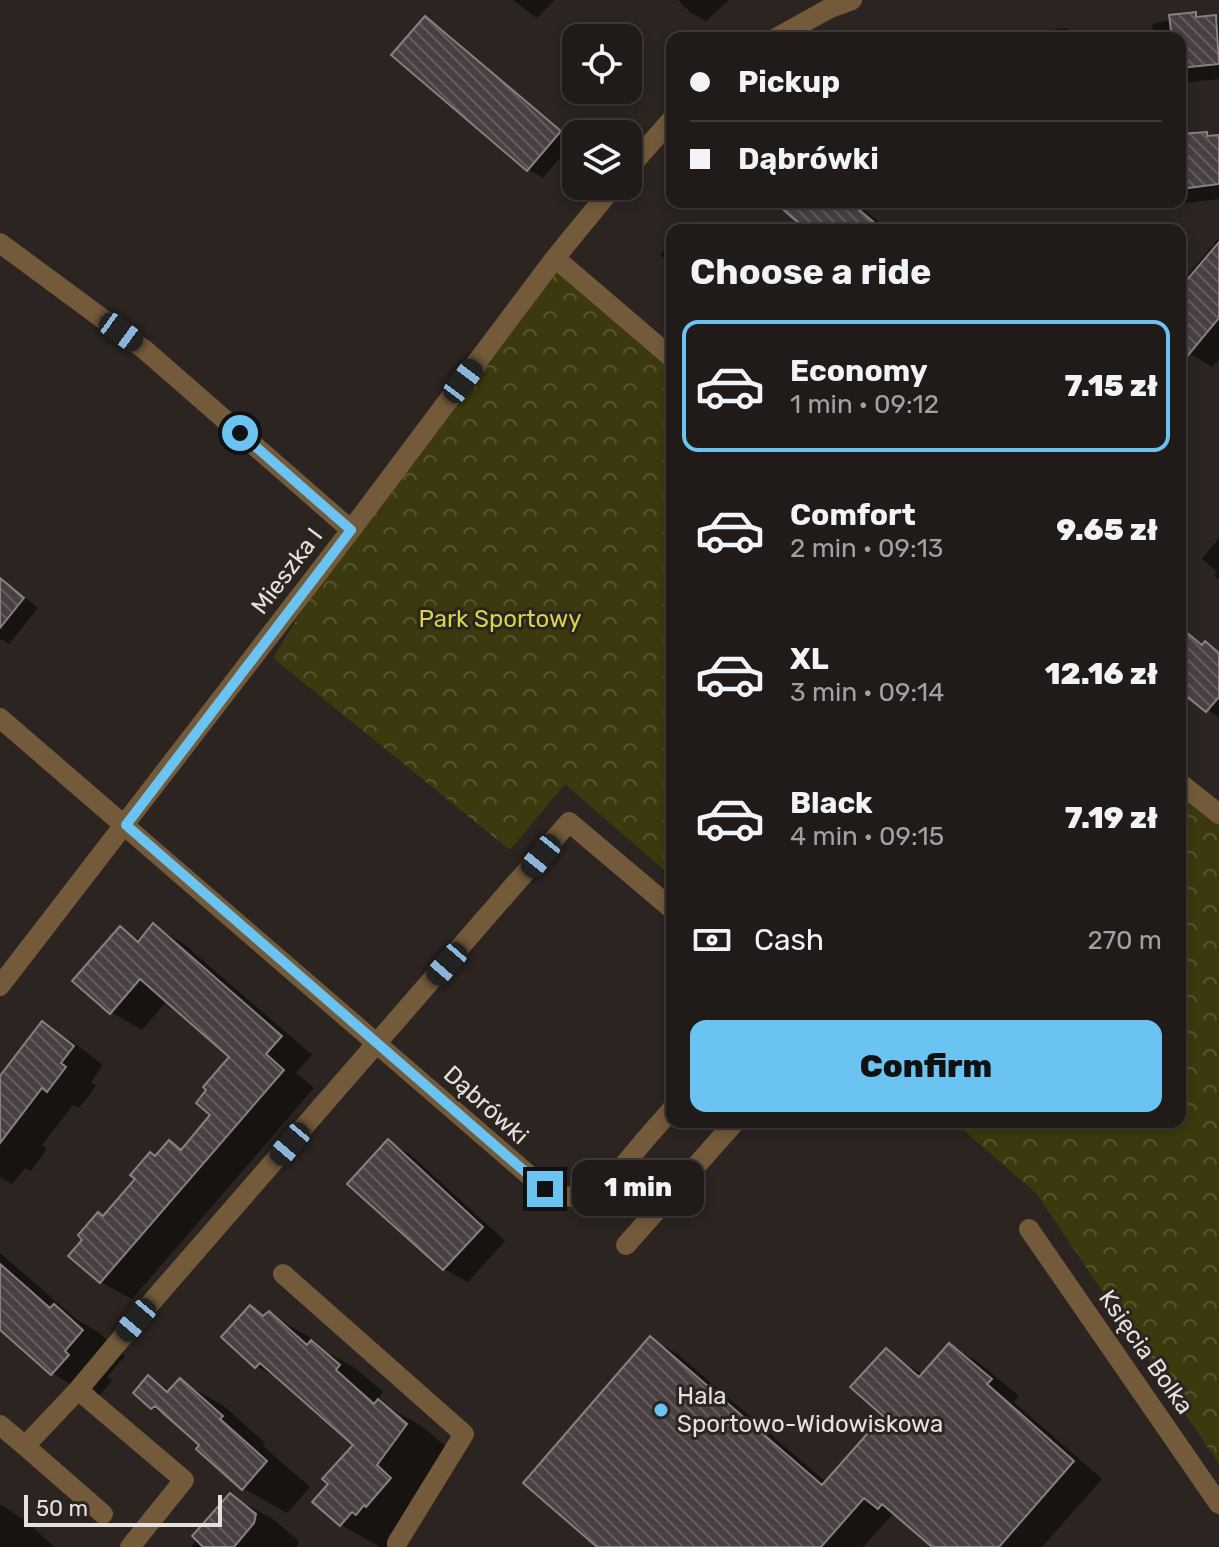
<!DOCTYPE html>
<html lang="en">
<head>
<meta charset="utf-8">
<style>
  :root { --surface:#201b19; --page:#2d2826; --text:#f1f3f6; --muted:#a2a1a2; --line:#3d3938; --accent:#6ac3f1 }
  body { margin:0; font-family:Rubik,sans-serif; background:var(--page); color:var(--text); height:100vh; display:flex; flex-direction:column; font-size:30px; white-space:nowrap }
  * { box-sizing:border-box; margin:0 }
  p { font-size:26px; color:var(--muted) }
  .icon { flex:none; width:44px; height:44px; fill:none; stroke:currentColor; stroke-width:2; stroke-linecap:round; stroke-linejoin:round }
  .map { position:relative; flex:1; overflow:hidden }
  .panel { position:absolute; left:666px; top:224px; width:520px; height:904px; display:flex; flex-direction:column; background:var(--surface); border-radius:16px; box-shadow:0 4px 12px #0003,0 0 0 2px var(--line) }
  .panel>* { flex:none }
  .top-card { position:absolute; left:666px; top:32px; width:520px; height:176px; border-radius:16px; box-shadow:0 4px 12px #0003,0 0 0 2px var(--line); display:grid; align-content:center; height:176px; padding:0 24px; background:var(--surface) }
  .tools { position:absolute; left:562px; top:24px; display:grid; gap:16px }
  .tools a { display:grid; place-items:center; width:80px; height:80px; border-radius:16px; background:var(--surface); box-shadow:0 4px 12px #0003,0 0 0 2px var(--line); font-size:40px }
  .scale { position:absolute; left:24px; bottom:20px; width:198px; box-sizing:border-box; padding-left:8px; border:4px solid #e6e1df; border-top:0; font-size:22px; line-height:28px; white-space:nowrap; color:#e6e1df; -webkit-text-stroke:6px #2b2421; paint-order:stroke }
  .end { position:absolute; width:36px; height:36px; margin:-18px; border:10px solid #6ac3f1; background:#111; box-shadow:0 0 0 4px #111 }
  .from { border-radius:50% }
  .bubble { position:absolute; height:56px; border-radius:16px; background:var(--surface); box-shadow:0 4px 12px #0003,0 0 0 2px var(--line); font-size:26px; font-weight:800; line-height:56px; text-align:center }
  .car { position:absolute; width:24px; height:48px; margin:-24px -12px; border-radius:10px; box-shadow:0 0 6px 2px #0007; background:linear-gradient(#222 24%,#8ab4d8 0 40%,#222 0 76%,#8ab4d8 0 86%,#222 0) }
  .top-card b { display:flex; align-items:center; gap:28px; height:76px; font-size:30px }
  .top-card b+b { border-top:2px solid var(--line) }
  .top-card i { width:20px; height:20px; background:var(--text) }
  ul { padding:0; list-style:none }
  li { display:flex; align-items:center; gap:24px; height:132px; margin:0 16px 12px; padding:0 8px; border:4px solid transparent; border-radius:16px }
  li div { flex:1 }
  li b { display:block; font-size:30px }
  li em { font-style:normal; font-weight:800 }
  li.active { border-color:var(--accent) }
  li>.icon { width:72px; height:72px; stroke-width:1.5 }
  h2 { padding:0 24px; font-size:36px; line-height:96px }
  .pay { display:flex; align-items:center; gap:20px; height:88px; padding:0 24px; font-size:30px }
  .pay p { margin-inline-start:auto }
  .cta { display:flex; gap:16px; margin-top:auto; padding:16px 24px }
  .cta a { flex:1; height:92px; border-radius:16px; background:var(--accent); color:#111; font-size:32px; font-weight:800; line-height:92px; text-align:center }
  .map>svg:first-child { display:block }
</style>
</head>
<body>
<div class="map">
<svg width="1219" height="1547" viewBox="0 0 1219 1547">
  <defs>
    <pattern id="forest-crowns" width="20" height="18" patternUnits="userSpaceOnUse" patternTransform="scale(2)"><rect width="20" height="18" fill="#3b390d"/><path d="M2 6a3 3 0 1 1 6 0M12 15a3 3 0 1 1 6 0" fill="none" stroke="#575530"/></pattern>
    <pattern id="building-back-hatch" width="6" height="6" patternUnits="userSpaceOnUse" patternTransform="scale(2)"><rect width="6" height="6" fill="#494041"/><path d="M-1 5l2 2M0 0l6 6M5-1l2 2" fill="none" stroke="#635b5c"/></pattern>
  </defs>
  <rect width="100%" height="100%" fill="#2b2421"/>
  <path fill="url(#forest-crowns)" d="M555 258 672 356V877L565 784 510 850 273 658 351 530Z
    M1180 783 1219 815V1464L1036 1193 954 1122H1180Z"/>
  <path fill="#0007" d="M513 0H555L537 18Z
    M678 0H729L706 21 690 12Z
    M1195 14 1203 18 1219 19V79L1181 83 1180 38H1154L1152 24Z
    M425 19 440 27 574 141 543 178 528 169Z
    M1066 28 1074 32 1087 31 1099 38H1024L1043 36V31Z
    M1206 134 1213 138 1219 137V199L1127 210 1113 202H1180V136Z
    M768 202H855L888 230H810Z
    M689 221 704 230H681Z
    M1219 238V359L1212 367 1180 347V284Z
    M672 241V265L660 255Z
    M1219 538V580L1214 575 1217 572 1202 559Z
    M0 577 38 608 9 644 0 639Z
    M1187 635 1219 652V718L1180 688V643Z
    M154 926 184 944 312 1055 296 1073 314 1088 132 1299 101 1282 104 1218 169 1142 183 1151 213 1115 232 1056 168 1000 142 1030 111 1012 120 929 141 941Z
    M43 1024 73 1042 103 1065 91 1082 96 1086 79 1108 73 1105 42 1145 47 1149 31 1171 25 1168 12 1184 0 1177V1080Z
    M388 1142 411 1155 505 1241 468 1282 444 1269 350 1184Z
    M0 1253 76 1319 98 1332 125 1356 107 1377 112 1381 96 1399 52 1373 0 1328Z
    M251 1307 266 1316 269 1314 313 1339 327 1352 355 1368 383 1392 379 1397 393 1410 423 1427 450 1450 419 1492 433 1504 411 1530 387 1547H380L341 1525 331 1484 356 1445 288 1384 256 1366Z
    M651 1339 679 1355 827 1483 886 1415V1351L923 1375 949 1345 978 1362 1019 1396 1014 1402 1102 1479 1042 1547H935L908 1524 892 1515 863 1547H600Z
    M148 1377 171 1391 180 1381 224 1406 265 1443 263 1446 310 1487 287 1513 243 1488 173 1420 152 1408Z
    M230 1495 274 1520 299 1541 297 1547H191Z
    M0 1504 23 1519 55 1547H0Z"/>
  <path fill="url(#building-back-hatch)" stroke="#897f81" stroke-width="2" d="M1196 12V17L1216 15 1219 64 1180 68V38H1172L1169 15Z
    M425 16 561 131 527 171 391 55Z
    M1207 132V136L1219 135V184L1180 189V134Z
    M774 202H850L883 230H807Z
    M1219 242V318L1180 365V288Z
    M0 578 24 598 0 628Z
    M1180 627 1202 645 1205 641 1219 653V697L1206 712 1180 691Z
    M153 923 282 1036 266 1054 284 1070 100 1283 68 1256 82 1240 78 1235 98 1212 103 1216 135 1179 130 1175 150 1152 155 1156 169 1140 181 1150 210 1115 196 1103 206 1090 203 1087 229 1057 140 979 110 1014 72 981 120 926 138 942Z
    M42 1021 74 1046 61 1063 66 1067 47 1092 42 1088 0 1143V1076Z
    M388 1139 483 1227 443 1270 347 1184Z
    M0 1264 50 1308 54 1304 83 1330 65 1351 69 1355 51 1375 0 1330Z
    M250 1305 263 1316 269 1311 307 1345 311 1340 340 1365 336 1370 374 1404 378 1399 407 1424 377 1465 391 1478 366 1507 364 1505 356 1515 352 1512 340 1526 312 1502 328 1484 322 1479 353 1445 260 1363 255 1368 221 1337Z
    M650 1336 822 1485 883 1416 850 1387 886 1348 919 1377 949 1343 992 1379 987 1384 1074 1461 999 1547H932L882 1504 878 1509 864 1498 821 1547H597L523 1483Z
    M148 1375 167 1392 180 1378 223 1416 220 1419 267 1461 242 1490 196 1449 199 1445 155 1406 151 1409 133 1393Z
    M230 1493 256 1514 254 1523 234 1547H203L192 1536Z"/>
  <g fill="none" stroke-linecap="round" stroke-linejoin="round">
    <path stroke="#725a3a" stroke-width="20" d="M776 38 830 8 852 0
      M628 169 672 119
      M0 243 145 350 351 530
      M555 258 672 358
      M0 718 545 1189C592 1211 606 1185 634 1153 646 1138 659 1124 672 1109
      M1180 783 1219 814
      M0 986 351 530 555 258 614 186
      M1029 1229 1219 1504
      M626 1245 735 1122
      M283 1274 464 1434 397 1543V1547
      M78 1390 156 1297 569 822 672 909
      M0 1425 25 1446 78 1390 184 1480 130 1547
      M25 1446 103 1514"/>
  </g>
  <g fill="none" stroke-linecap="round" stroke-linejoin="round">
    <path stroke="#6ac3f1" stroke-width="10" d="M240 433 351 530 126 825 545 1189"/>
  </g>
  <circle fill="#6ac3f1" stroke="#2b2421" stroke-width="3" cx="661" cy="1410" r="8"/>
  <g text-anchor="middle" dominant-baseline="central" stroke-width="6" stroke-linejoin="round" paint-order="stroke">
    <g font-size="24" fill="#e6e1df" stroke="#2b2421">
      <text transform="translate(287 571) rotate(-53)">Mieszka I</text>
      <text transform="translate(486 1105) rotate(42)">Dąbrówki</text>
      <text transform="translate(1146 1352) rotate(55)">Księcia Bolka</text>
    </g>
    <g font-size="24" fill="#d9d347" stroke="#2b2421">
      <text x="500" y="619">Park Sportowy</text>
    </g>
    <g font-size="24" fill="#e6e1df" stroke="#2b2421" text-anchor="start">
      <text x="677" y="1396">Hala<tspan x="677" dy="28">Sportowo-Widowiskowa</tspan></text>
    </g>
  </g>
</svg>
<div class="tools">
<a><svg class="icon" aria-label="locate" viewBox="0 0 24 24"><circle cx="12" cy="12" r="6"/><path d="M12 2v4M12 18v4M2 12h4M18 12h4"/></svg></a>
<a><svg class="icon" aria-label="layers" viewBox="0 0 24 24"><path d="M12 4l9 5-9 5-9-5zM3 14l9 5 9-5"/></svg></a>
</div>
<div class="scale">50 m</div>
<i class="end from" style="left:240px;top:433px"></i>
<i class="end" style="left:545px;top:1189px"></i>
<div class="bubble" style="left:572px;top:1160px;width:132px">1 min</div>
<i class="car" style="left:121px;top:332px;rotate:126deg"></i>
<i class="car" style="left:463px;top:381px;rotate:37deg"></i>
<i class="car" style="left:541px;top:856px;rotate:219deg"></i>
<i class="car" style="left:447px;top:964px;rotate:221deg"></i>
<i class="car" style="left:290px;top:1144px;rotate:220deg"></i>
<i class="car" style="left:136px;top:1320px;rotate:220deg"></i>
<div class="top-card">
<b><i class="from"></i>Pickup</b>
<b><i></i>Dąbrówki</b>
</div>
<section class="panel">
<h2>Choose a ride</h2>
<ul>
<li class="active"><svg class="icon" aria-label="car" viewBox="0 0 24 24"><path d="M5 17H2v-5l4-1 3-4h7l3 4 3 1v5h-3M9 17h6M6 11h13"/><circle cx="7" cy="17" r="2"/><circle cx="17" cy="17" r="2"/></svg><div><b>Economy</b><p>1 min · 09:12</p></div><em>7.15 zł</em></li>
<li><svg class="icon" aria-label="car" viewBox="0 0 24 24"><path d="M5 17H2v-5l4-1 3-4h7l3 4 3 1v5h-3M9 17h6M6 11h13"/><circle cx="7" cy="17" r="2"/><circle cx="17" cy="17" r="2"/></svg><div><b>Comfort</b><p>2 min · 09:13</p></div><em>9.65 zł</em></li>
<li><svg class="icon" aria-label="car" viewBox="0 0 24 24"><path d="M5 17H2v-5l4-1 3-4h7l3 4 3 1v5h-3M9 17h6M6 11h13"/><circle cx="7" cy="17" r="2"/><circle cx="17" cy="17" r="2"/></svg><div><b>XL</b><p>3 min · 09:14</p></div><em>12.16 zł</em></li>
<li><svg class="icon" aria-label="car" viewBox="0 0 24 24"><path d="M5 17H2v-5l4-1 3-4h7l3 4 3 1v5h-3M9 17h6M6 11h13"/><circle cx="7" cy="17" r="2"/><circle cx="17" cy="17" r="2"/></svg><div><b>Black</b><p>4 min · 09:15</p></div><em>7.19 zł</em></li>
</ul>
<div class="pay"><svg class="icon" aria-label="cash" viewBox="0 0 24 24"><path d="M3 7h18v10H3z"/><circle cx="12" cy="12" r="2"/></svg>Cash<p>270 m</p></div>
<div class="cta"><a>Confirm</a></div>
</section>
</div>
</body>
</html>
